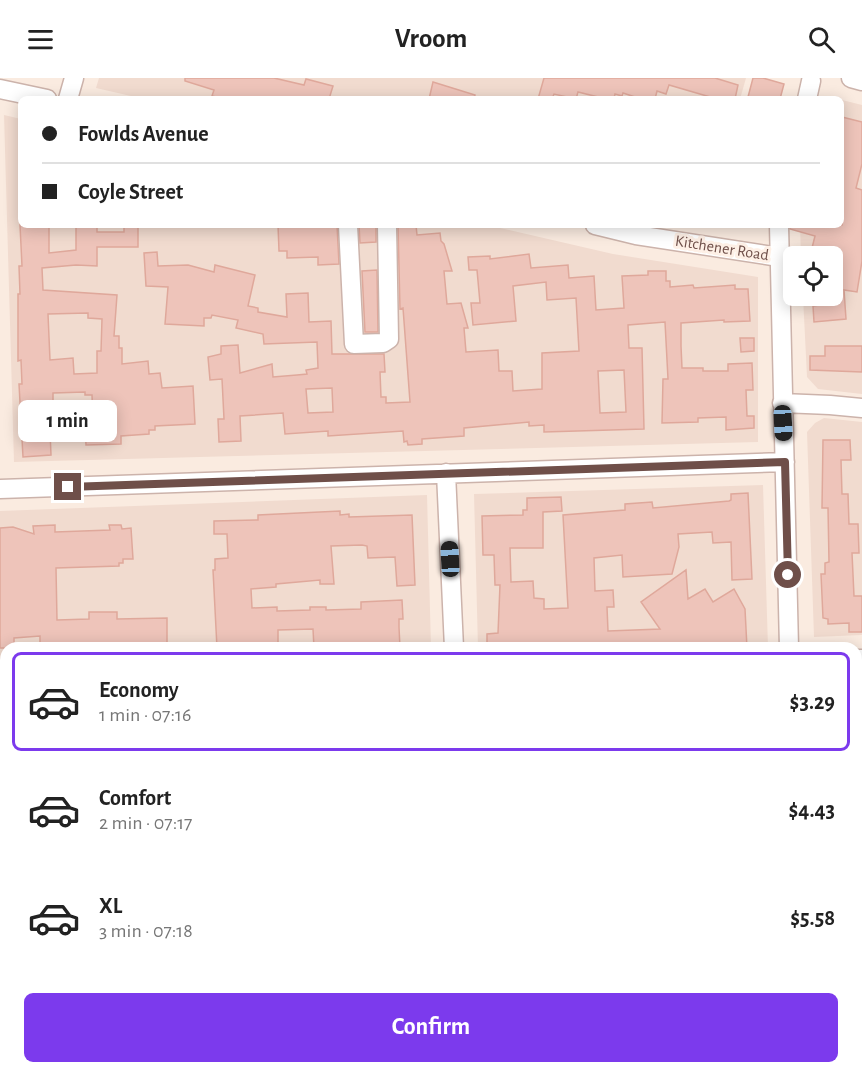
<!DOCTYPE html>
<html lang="en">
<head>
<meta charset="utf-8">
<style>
  :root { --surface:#fff; --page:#f2f2f2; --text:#222; --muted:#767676; --line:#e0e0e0; --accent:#7c3aed }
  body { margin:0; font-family:"Alegreya Sans",sans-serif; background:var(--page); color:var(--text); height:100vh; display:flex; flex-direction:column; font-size:22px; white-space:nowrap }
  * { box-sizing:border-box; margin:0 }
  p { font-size:20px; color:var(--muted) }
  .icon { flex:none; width:33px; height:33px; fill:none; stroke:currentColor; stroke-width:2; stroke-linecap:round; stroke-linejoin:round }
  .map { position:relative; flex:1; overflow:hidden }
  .panel { position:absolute; left:0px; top:564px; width:862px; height:432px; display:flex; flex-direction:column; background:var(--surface); border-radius:18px 18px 0 0; box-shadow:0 3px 15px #0003 }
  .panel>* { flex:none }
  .guide { position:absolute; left:18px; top:18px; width:826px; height:132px; border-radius:9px; box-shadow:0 3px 15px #0003; display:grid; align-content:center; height:132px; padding:0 24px; background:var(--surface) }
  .controls { position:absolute; left:783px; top:168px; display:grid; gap:12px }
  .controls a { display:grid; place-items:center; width:60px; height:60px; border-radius:9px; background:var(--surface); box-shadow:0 3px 15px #0003; font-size:30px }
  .end { position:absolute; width:27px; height:27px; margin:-14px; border:8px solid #6f4f49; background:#fff; box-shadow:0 0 0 3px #fff }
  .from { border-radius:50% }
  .bubble { position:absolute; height:42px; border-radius:9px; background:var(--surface); box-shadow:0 3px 15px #0003; font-size:20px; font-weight:700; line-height:42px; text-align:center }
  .car { position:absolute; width:18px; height:36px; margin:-18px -9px; border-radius:8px; box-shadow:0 0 4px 2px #0007; background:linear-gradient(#222 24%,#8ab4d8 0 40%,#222 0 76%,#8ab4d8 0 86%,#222 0) }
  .guide b { display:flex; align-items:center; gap:21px; height:57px; font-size:22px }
  .guide b+b { border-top:2px solid var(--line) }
  .guide i { width:15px; height:15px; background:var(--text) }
  ul { padding:10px 0 0; list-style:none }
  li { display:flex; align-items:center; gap:18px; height:99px; margin:0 12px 9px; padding:0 12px; border:3px solid transparent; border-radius:9px }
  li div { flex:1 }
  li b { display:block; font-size:22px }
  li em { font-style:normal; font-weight:700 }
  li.active { border-color:var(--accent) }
  li>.icon { width:54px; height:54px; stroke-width:1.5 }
  .action { display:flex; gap:12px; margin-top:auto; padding:12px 24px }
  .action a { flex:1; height:69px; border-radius:9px; background:var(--accent); color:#fff; font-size:24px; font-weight:700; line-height:69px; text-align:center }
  header { display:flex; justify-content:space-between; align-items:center; height:78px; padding:0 24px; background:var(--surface); font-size:27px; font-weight:700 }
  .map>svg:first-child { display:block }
</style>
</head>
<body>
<header><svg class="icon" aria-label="menu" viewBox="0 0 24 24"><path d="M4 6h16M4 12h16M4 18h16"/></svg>Vroom<svg class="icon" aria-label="search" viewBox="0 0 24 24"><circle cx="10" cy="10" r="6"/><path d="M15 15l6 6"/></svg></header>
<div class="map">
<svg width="862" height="996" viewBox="0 0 862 996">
  <rect width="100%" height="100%" fill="#faebe0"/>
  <path fill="#f1dbcf" d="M99 0H746L740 21H144L96 10Z
    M842 22 862 27V316L818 311 807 299 803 218H832V178H801L800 147H842Z
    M4 37 21 41V147H487L613 176 758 199V364L14 384Z
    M824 340 862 344V557L814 559 807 354 815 345Z
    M763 407 768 570H478L474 416Z
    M427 417 431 570H6V710H0V433Z
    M862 604V804H857L856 605Z
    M856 853H862V996H828L827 990H856Z
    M96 990H243V996H97Z
    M419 990H441V996H299Z
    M490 990H780L781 996H490Z"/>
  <path fill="#d7e6c0" d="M0 747H5L6 765V990H73L66 996H0V860L2 859Z"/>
  <path fill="#eec4ba" stroke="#dfa89b" stroke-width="1.5" fill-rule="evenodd" d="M185 0H274L304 7 306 1 333 8 329 21H224L212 18 214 12 185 3Z
    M544 0H715L738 7 735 21H717L669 7 666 16 657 13 655 21H641L623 15 622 18 615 16 614 21H606L578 14 576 21 554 16 552 21H538Z
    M753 0H763L784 6 780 21H756L748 19Z
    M433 4 475 17 474 21H429Z
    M842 39 862 44V86L856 110 862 112V183L857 214 844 212 846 241 814 244 813 228 820 227 819 223 832 220V178H810L815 158 790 151V147H842Z
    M20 147H49V175L76 172V147H97V154H124V147H138V169H97V188L76 187 42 190 43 212 117 217 114 258H119V270H122V286L148 283 149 296 160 295 162 310 193 308 195 346 155 348V352H149V356L121 358V366L86 367 85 344H93L92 317H85V314L53 315V339H64L65 353H50L51 377 23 379 19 306H22L21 282 18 283V216H20L19 188H22ZM88 235V240L102 241 101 273H97V295L74 296 73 280 50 282 48 236Z
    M278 147H337L339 186 318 187V179L287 180V173H279Z
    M359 147H376V164L360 165Z
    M398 147H416L417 157 440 155 441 163 444 166 452 193H444L447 226 461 225 468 250H464L466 274 498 272 499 293H512L513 313 542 311V275L579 273 576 220 547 222 546 204 513 208 516 243 473 247 471 225H480L477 192H469L468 179 490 178V181L529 176 531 190 568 187 569 200 594 198 596 232 624 230 622 198 648 197V193H666V203H670V209L693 207 694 210 735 207V211H748L750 243 724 244V242L681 245V268L682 290H703V293H728V286L752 285 753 312H746L747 338H754V350L726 352V339L698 340V344L662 345 663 301H668L665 244 628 247 629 270H642L644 351 544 354V347L529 348V344L464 350V358L422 361V366L408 367 407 363 404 364 403 353 328 358V353L285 356 283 335 240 338 241 363 219 364 218 341H224L222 301 210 302 208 279 221 276V268L238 267 240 295 272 286 273 299 297 297 307 296 306 292 318 290 317 264 264 266 263 256 236 250 238 242 212 237 211 240H204V248L165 246 168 209 146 208 144 175 157 174 158 188 188 187 214 194 215 187 255 197 248 228 258 230V234L287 239 286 216 308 215 309 244 331 243 332 276H384L385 294H380L381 319H386V325L410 324 403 230 400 231ZM624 292 626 334 600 335 598 293ZM332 310 333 334 308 335 306 311Z
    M377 192 378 254H365L362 193Z
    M740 260H754V273L741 274Z
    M825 268H862V294L810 292V278H825Z
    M823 362H850L851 382H841L842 416H848L849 446H858L859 475H852L854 518H862V554H849V545L828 546V541L823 540 821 496H825V485L829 484 828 430H822Z
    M748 415 752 501 732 502 731 464 713 465 712 454 678 456 679 469 672 496 623 499 622 477 594 480 595 513 613 512 614 529H607L608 553 660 551 641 524 686 492 688 521 705 511 713 524 734 511 745 531 747 570H487V556L498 555 500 507H495L494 477H483L482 438 523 437V432H527V420L561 419 562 433 543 434V470H510L511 504 533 503 534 520 544 521V531L568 530 563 437 625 432V426L652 424 653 430 729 423 731 422V416Z
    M340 433V437L349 436V439L412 437 415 507 397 508 395 479 368 480 367 468 362 467 331 468 334 506H320V502L276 506V509L251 511 252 530 277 529V533L310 532V529H326V532L361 531V524L402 522 403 541H399V549L400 570H314L313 551 278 552V570H217L213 492H215V481L228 480 227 456H214V443L258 442V437Z
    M55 447V454L110 452 109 447H121L122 451 131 450 133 481H123V485H119V488L56 490 57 542 89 541V534H117V541L167 540V570H40V558L14 560V570H0V450L13 449 34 456 33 448Z"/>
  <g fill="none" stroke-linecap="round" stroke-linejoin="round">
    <defs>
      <path id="minor" d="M851 0 862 3
        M0 11 47 21
        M68 21 74 0
        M807 21 811 3
        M348 147 354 266 383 265 389 261 387 147
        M595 147 636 157 779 179
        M779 147 789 570
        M782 325 830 327 862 330
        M446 395 454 570
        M0 411 785 384
        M856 581H862
        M0 729H6
        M856 828H862
        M466 990V996
        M802 990V996"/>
    </defs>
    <use href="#minor" stroke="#ccb3ab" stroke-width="21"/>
    <path stroke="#d2a89d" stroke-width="3" stroke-dasharray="1.5 4.5" stroke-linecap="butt" d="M2 744 6 839
      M0 865 6 864"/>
    <use href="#minor" stroke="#fff" stroke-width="18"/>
  </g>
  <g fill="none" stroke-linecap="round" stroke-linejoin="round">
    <path stroke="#6f4f49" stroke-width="8" d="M68 409 785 384 788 497"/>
  </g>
  <g text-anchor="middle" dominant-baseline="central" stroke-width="6" stroke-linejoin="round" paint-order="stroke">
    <g font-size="16" fill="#6f4f49" stroke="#fef0e6">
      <text transform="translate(722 170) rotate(9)">Kitchener Road</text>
    </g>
  </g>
</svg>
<div class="controls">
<a><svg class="icon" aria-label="locate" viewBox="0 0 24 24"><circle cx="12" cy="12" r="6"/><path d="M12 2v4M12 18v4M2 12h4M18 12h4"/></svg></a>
</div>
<i class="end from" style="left:788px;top:497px"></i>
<i class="end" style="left:68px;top:409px"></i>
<div class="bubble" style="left:18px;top:322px;width:99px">1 min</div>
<i class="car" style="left:783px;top:345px;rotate:177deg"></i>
<i class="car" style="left:450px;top:481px;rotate:357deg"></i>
<div class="guide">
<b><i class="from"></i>Fowlds Avenue</b>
<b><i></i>Coyle Street</b>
</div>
<section class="panel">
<ul>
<li class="active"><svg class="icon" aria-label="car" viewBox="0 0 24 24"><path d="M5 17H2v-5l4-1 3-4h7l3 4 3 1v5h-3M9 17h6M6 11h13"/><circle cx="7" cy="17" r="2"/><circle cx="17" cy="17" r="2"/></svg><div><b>Economy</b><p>1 min · 07:16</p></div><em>$3.29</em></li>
<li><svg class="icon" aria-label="car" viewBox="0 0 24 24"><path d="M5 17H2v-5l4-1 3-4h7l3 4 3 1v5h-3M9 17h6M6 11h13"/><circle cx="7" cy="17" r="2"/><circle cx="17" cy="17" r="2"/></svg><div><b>Comfort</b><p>2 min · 07:17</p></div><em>$4.43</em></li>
<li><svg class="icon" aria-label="car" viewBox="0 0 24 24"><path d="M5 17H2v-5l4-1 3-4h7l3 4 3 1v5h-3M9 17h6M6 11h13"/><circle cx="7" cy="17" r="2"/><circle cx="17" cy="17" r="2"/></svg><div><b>XL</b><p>3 min · 07:18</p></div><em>$5.58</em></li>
</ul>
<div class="action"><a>Confirm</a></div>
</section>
</div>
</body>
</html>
